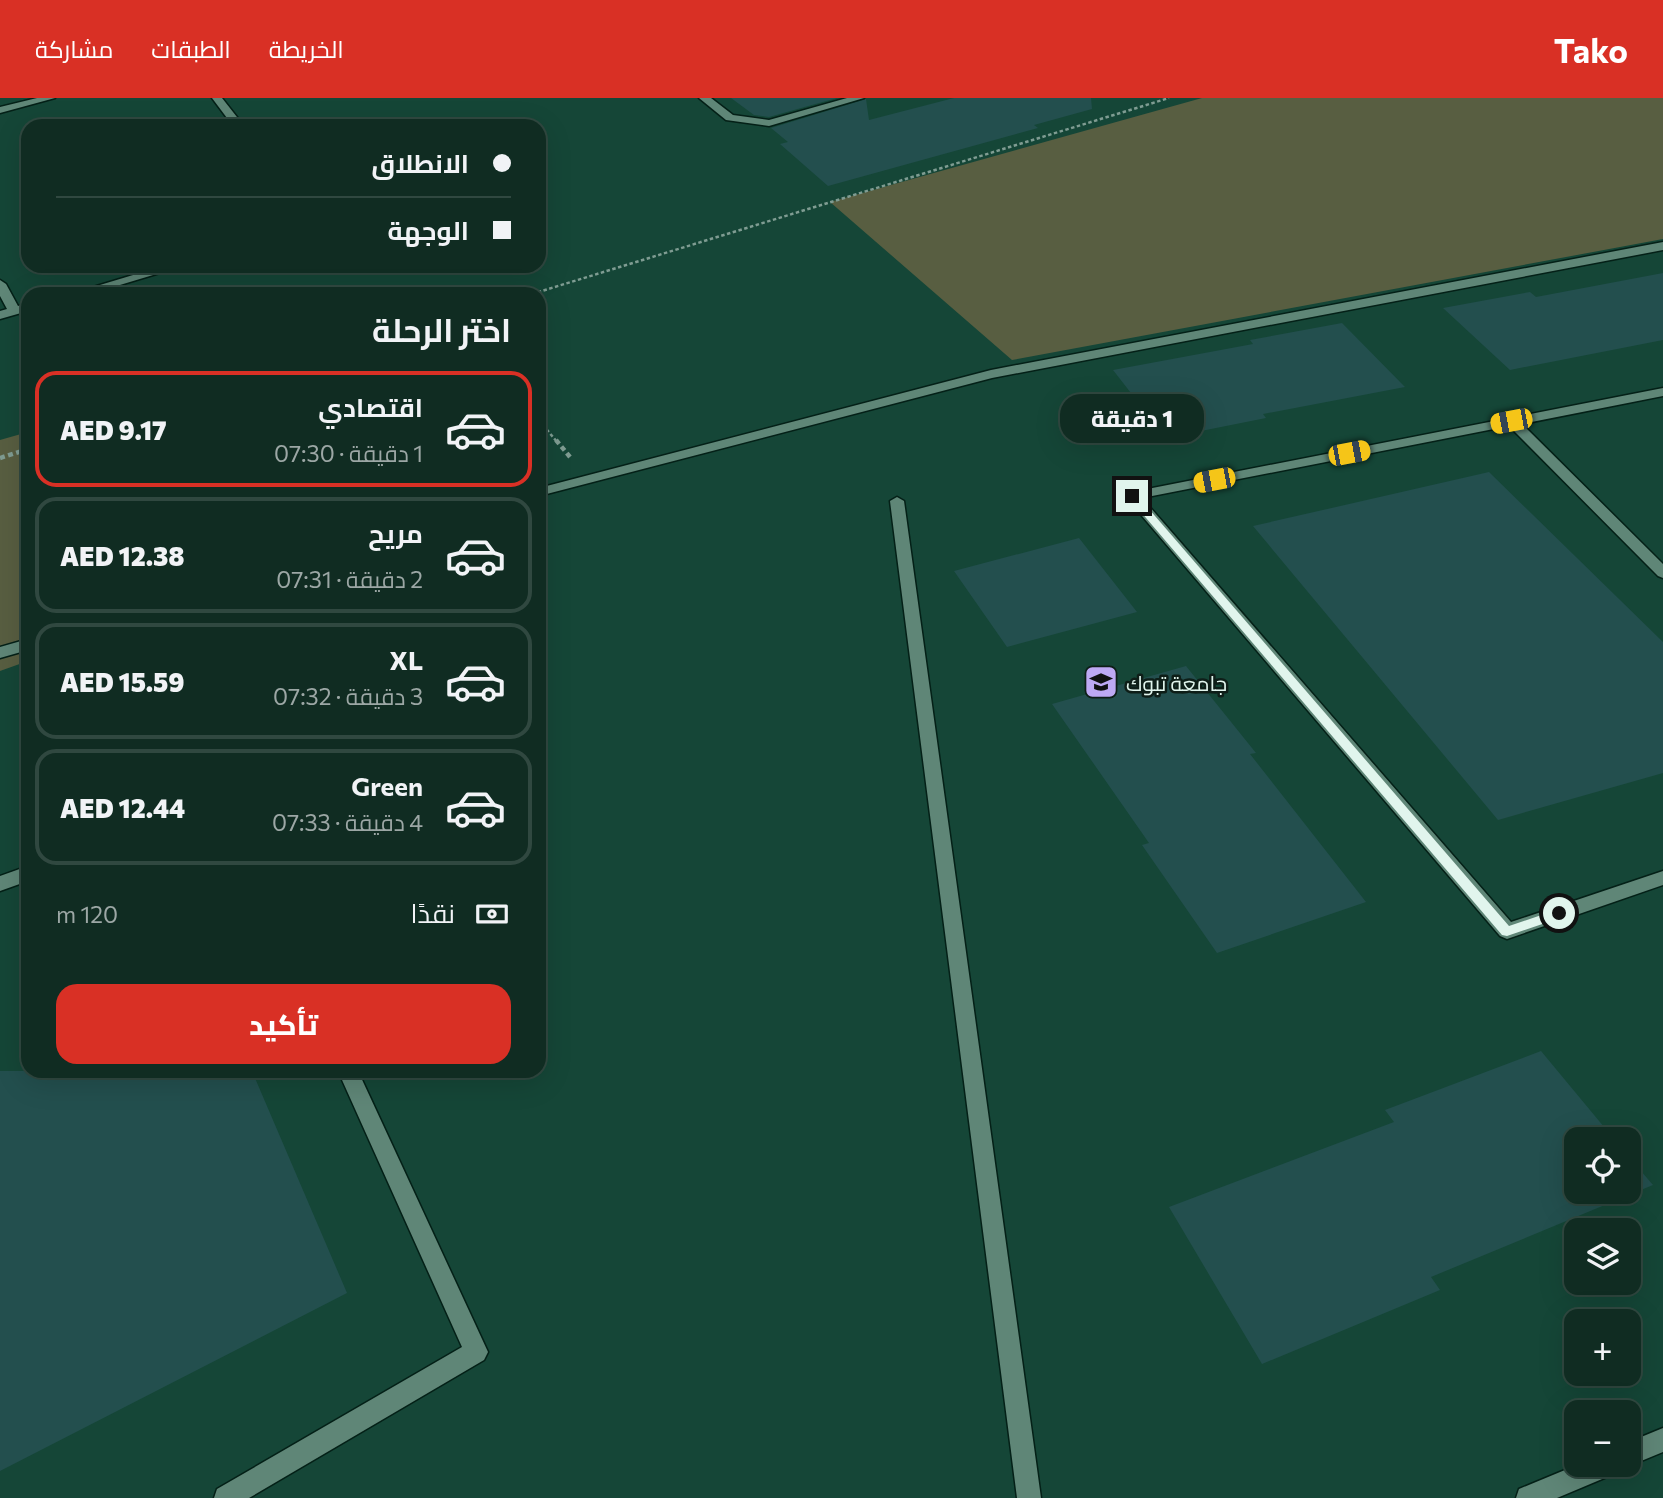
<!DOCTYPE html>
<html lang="ar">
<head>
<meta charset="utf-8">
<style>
  :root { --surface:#102c22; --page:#1e382f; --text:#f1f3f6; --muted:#9ca7a5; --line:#304840; --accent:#d93025 }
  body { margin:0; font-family:Commissioner,Cairo,sans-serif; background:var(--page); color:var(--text); direction:rtl; height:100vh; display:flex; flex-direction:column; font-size:26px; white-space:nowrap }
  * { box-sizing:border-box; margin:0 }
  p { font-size:23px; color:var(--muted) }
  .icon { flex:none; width:38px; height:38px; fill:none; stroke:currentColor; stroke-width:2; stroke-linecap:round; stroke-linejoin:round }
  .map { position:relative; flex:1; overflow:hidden; direction:ltr }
  .details { position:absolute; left:21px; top:189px; width:525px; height:791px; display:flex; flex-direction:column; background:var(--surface); border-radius:21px; box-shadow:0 7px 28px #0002,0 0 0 2px var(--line); direction:rtl }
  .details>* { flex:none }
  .top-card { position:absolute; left:21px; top:21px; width:525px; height:154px; border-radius:21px; box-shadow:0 7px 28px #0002,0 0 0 2px var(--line); direction:rtl; display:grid; align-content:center; height:154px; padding:0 35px; background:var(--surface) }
  .controls { position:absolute; left:1564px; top:1029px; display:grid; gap:14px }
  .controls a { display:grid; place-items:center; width:77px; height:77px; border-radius:14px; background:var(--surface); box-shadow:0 7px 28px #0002,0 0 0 2px var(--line); font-size:35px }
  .end { position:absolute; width:32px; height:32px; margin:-16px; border:9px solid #e1f5ed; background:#111; box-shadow:0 0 0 4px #111 }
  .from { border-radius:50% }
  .bubble { position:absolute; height:49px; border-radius:21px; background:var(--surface); box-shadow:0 7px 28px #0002,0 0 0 2px var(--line); font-size:23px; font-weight:800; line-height:49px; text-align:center; direction:rtl }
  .car { position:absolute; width:21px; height:42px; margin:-21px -10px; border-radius:9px; box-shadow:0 0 5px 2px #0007; background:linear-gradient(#f5c518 24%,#345 0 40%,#f5c518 0 76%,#345 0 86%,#f5c518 0) }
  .top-card b { display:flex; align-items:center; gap:24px; height:66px; font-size:26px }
  .top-card b+b { border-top:2px solid var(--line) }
  .top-card i { width:18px; height:18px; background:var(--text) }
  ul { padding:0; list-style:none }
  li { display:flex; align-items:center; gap:21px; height:116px; margin:0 14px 10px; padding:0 21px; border:4px solid var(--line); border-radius:21px }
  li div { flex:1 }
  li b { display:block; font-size:26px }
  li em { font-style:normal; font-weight:800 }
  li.on { border-color:var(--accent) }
  li>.icon { width:63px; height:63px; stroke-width:1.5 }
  h2 { padding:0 35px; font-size:32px; line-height:84px }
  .pay { display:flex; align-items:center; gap:18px; height:77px; padding:0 35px; font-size:26px }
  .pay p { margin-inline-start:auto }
  .primary-button { display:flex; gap:14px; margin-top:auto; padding:14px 35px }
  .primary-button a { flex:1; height:80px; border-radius:21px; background:var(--accent); color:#fff; font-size:28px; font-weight:800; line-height:80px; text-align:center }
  header { display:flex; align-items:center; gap:42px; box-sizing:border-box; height:98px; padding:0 35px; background:var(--accent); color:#fff }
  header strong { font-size:33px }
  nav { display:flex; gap:38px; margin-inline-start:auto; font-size:24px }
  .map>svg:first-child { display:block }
</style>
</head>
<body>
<header>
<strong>Tako</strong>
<nav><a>الخريطة</a><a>الطبقات</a><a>مشاركة</a></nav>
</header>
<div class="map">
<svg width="1663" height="1400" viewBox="0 0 1663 1400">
  <rect width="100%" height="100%" fill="#153a2e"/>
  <path fill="#154637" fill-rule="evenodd" d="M0 0H1663V1400H0ZM28 28H539V168H28ZM28 196H539V973H28ZM1577 1041H1629V1094H1577ZM1577 1132H1629V1185H1577ZM1577 1223H1629V1276H1577ZM1577 1314H1629V1367H1577Z"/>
  <path fill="#585e41" d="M1202 0H1663V141L1012 262 830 104Z
    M28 334V563L0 573V342Z"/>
  <path fill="#234f4e" d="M731 0H837L769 19 754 17Z
    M954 0H1091L1092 11 1034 27 1038 30 828 88 780 46 788 44 771 30 866 1 869 22Z
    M1663 175V242L1510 272 1443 210 1530 194 1536 199Z
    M1342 225 1405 289 1263 316 1266 320 1166 340 1113 272 1253 246 1250 242Z
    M1489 374 1663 544V675L1498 722 1253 428Z
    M1079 440 1137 514 1007 549 954 473Z
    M1186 568 1256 655 1250 656 1366 804 1217 855 1142 747 1149 745 1052 606Z
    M1541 953 1614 1041H1577V1094H1629V1059L1653 1087 1431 1179 1440 1192 1262 1266 1169 1109 1394 1024 1385 1012Z
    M0 973H252L347 1195 0 1373Z"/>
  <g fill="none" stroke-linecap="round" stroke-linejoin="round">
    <defs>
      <path id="street" d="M37 0H55L0 15V9Z
        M212 0H222L244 28H233Z
        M699 0H711L733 17 769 22 847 0H864L769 28 726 22Z
        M1663 144V152L992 280 539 398V390L991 272Z
        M163 168H183L90 196H70Z
        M0 182 6 186 18 208 28 205V213L0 221V213L7 211 0 198Z
        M1663 290V298L1522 326 1663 466V480L1658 478 1509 328 1142 400 1511 824 1663 773V787L1507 841 1500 838 1125 398 1132 394Z
        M897 399 904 403 1041 1400H1017L890 403Z
        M28 541V552L0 560V549Z
        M28 768V783L0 793V778Z
        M338 973H358L488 1254 484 1262 249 1400H214L217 1391 462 1249Z"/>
      <path id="secondary" d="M1663 1330V1354L1629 1368 1626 1367H1629V1344Z
        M1577 1367H1617L1614 1376 1557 1400H1516L1519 1391Z"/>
    </defs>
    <use href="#street" stroke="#042017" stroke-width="3"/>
    <use href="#secondary" stroke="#042017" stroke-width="3"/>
    <path stroke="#7f9c92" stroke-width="2.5" stroke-dasharray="3.5 2.5" stroke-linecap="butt" d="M532 196 1169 0
      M539 322 557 344"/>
    <path stroke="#7f9c92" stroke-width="4.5" stroke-dasharray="5 3.5" stroke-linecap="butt" d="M556 342 570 359
      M0 360 28 351"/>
    <use href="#street" fill="#5f8677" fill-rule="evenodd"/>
    <use href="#secondary" fill="#5f8677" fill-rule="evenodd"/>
  </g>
  <path fill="#e1f5ed" d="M1129 396H1136L1509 828 1559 811 1565 815 1563 819 1507 838 1502 837 1129 400Z"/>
  <defs>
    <symbol id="university-square" viewBox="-11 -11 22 22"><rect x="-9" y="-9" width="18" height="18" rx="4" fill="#bea9f4" stroke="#0e1e18"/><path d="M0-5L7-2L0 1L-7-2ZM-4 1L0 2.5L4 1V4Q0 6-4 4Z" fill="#111"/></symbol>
  </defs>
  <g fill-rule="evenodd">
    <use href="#university-square" x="1082" y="565" width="38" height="38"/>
  </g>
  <g text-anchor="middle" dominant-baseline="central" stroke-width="5" stroke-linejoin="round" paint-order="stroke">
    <g font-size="21" fill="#e1f5ed" stroke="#0e1e18" text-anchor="start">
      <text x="1126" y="584">جامعة تبوك</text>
    </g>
  </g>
</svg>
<div class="controls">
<a><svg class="icon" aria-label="locate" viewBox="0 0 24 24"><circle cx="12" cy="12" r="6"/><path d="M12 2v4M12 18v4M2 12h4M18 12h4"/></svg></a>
<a><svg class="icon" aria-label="layers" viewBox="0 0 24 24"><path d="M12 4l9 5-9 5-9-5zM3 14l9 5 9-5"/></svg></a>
<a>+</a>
<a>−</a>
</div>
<i class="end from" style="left:1559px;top:815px"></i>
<i class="end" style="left:1132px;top:398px"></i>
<div class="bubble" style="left:1060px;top:296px;width:144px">1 دقيقة</div>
<i class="car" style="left:1511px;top:323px;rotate:259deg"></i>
<i class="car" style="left:1349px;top:355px;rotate:79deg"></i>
<i class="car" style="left:1214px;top:382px;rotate:259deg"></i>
<div class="top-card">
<b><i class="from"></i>الانطلاق</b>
<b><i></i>الوجهة</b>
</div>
<section class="details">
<h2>اختر الرحلة</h2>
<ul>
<li class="on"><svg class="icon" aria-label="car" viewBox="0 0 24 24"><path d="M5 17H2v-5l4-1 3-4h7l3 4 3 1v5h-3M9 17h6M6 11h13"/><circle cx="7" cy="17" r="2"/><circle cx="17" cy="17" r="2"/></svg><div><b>اقتصادي</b><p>1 دقيقة · 07:30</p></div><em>AED 9.17</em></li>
<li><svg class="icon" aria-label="car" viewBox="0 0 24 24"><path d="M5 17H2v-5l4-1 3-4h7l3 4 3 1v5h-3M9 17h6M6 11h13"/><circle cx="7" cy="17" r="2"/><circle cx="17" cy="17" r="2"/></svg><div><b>مريح</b><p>2 دقيقة · 07:31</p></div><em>AED 12.38</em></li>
<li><svg class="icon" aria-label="car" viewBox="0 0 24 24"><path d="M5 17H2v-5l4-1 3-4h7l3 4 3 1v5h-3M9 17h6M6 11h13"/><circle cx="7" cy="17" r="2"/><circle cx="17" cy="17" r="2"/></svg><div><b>XL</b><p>3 دقيقة · 07:32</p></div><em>AED 15.59</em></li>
<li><svg class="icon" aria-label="car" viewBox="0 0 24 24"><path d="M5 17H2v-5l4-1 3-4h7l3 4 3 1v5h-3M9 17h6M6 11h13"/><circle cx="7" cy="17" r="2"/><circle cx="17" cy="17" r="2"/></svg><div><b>Green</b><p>4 دقيقة · 07:33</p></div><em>AED 12.44</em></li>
</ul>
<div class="pay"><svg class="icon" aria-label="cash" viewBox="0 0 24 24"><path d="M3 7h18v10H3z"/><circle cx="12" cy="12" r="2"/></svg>نقدًا<p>120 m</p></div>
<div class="primary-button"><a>تأكيد</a></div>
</section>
</div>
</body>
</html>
